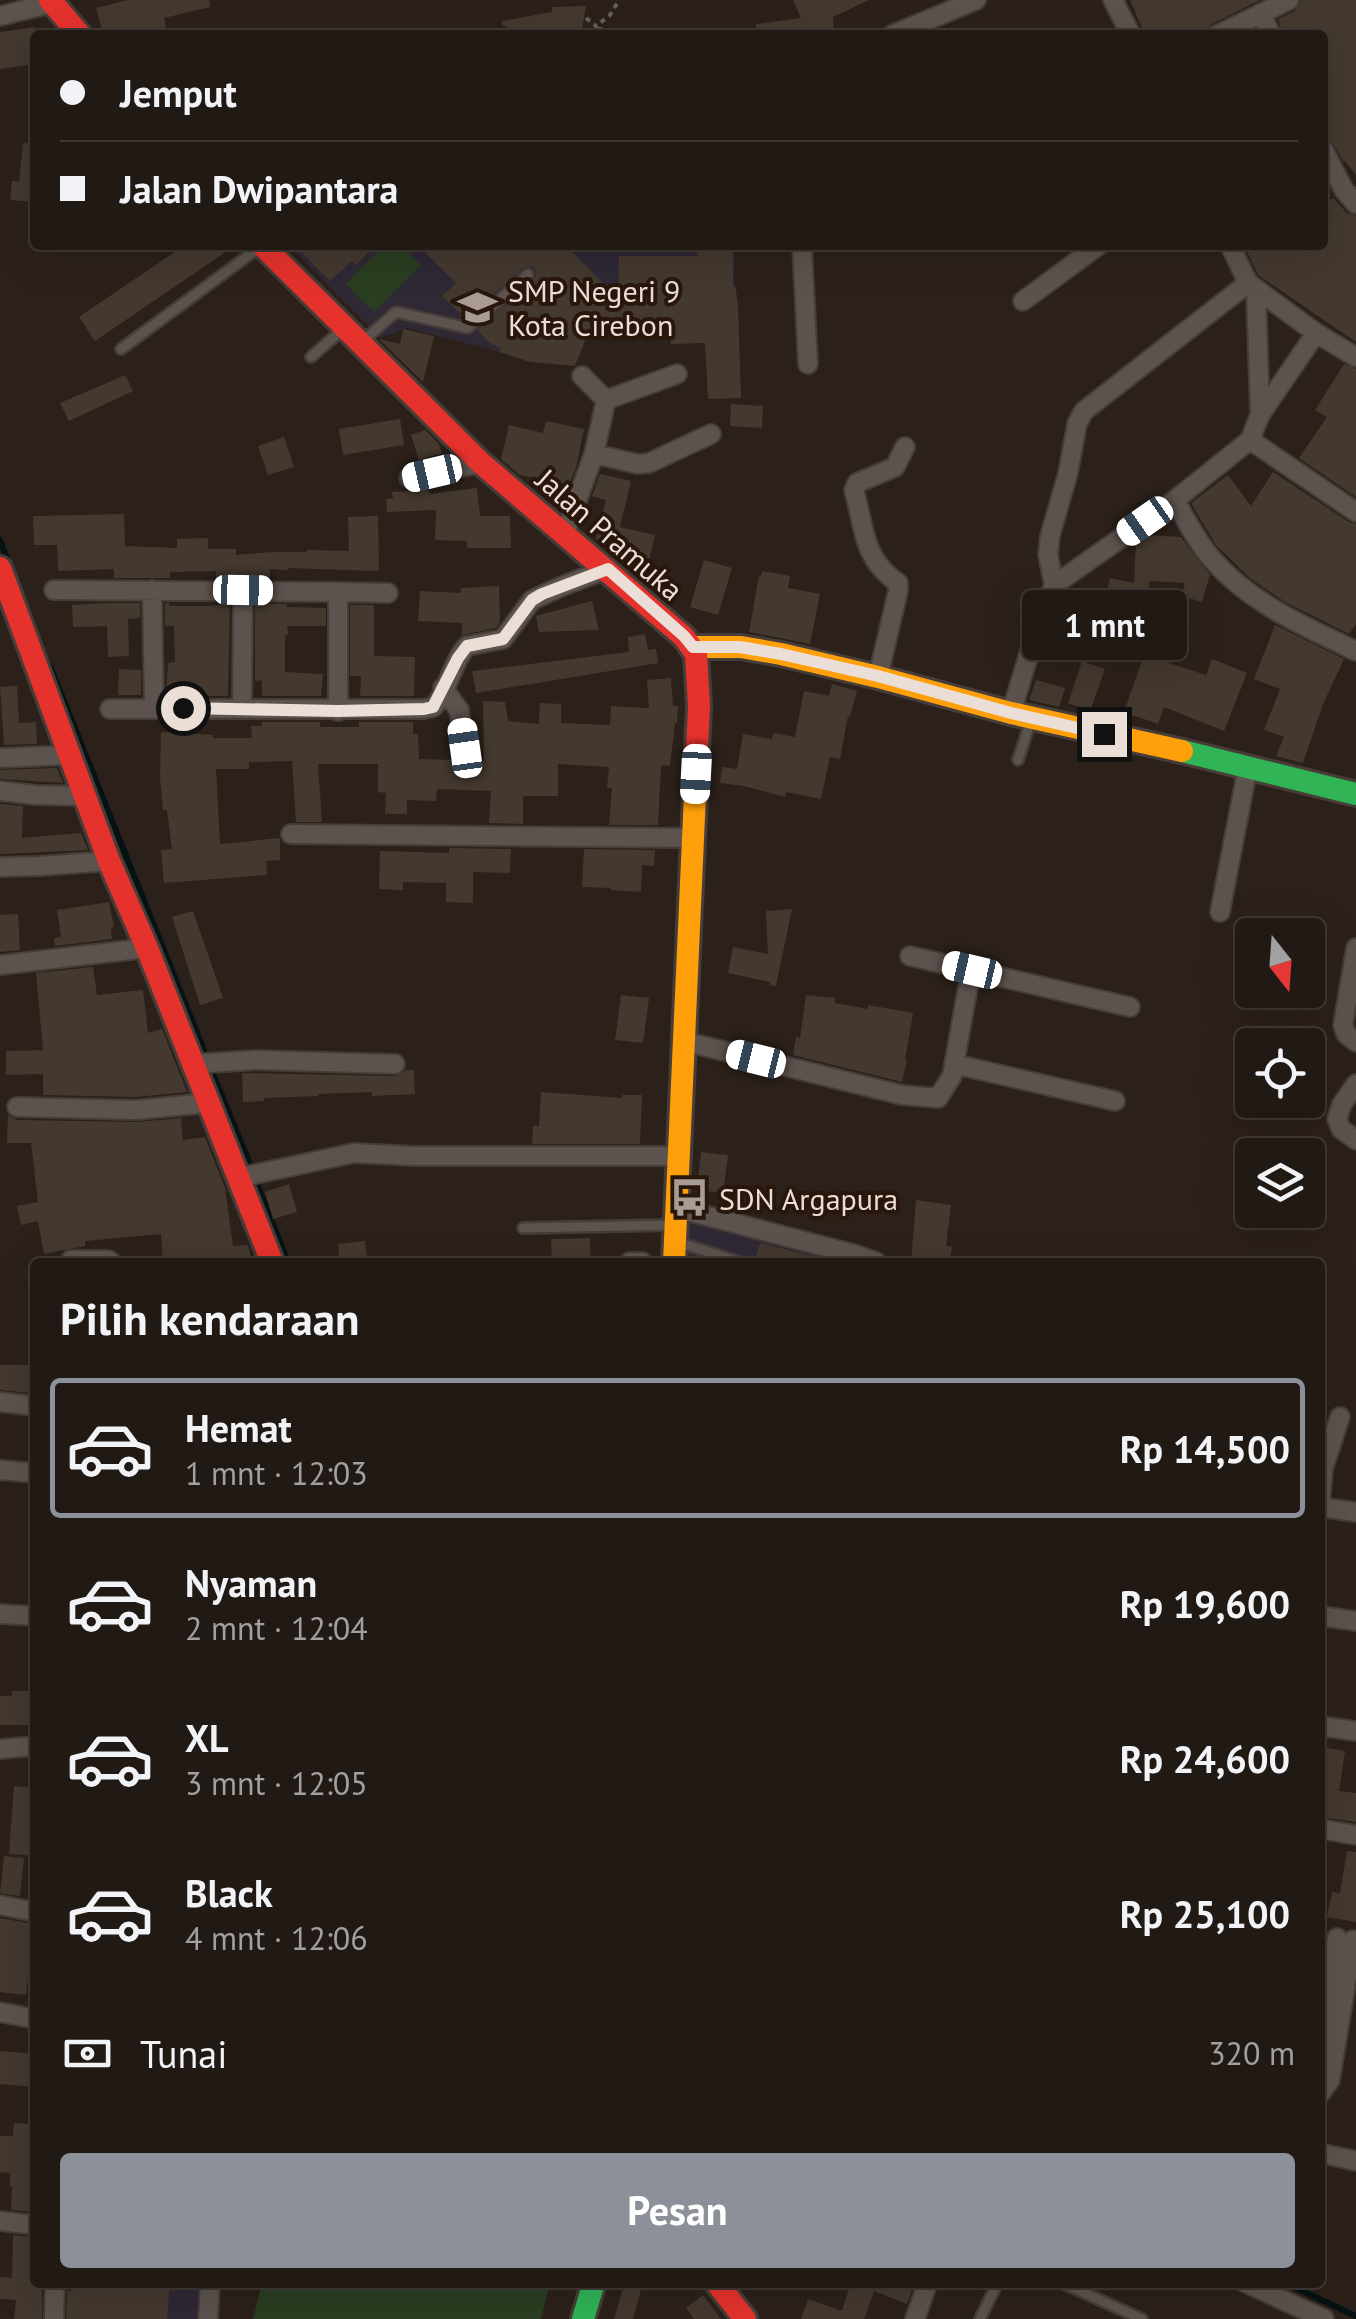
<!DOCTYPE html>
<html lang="id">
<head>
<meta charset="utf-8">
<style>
  :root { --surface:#211914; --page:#2d2622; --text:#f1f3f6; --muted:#a2a0a0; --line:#3e3834; --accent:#8c9099 }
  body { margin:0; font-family:"PT Sans",sans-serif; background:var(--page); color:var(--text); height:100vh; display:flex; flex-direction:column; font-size:38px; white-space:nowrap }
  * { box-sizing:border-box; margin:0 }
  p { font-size:32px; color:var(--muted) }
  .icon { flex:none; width:55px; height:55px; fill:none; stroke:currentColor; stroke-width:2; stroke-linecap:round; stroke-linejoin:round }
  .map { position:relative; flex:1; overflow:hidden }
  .panel { position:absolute; left:30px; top:1258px; width:1295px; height:1030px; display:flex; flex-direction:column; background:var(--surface); border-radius:10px; box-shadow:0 10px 40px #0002,0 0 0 2px var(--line) }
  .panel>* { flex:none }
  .banner { position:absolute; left:30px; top:30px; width:1298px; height:220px; border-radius:10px; box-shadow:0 10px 40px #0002,0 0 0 2px var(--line); display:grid; align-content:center; height:220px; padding:0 30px; background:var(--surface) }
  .needle { width:65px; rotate:163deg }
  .buttons { position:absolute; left:1235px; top:918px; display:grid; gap:20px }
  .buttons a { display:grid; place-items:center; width:90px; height:90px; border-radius:10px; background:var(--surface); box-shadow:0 10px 40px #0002,0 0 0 2px var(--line); font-size:50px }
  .end { position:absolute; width:45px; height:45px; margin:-22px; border:12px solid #ebded6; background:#111; box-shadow:0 0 0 5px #111 }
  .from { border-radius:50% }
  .bubble { position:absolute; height:70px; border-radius:10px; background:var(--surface); box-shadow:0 10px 40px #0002,0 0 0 2px var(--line); font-size:32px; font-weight:700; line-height:70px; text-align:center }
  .car { position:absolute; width:30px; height:60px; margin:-30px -15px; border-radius:12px; box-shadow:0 0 8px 2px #0007; background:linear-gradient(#fff 24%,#345 0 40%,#fff 0 76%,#345 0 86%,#fff 0) }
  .banner b { display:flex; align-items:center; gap:35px; height:95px; font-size:38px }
  .banner b+b { border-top:2px solid var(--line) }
  .banner i { width:25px; height:25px; background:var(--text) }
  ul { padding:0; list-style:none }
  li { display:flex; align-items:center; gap:30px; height:140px; margin:0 20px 15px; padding:0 10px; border:5px solid transparent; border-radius:10px }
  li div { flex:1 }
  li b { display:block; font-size:38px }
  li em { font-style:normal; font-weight:700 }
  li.current { border-color:var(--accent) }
  li>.icon { width:90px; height:90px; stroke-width:1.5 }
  h2 { padding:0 30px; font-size:45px; line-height:120px }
  .pay { display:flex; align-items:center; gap:25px; height:110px; padding:0 30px; font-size:38px }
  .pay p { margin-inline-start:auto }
  .primary-button { display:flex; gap:20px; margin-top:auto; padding:20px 30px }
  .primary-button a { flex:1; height:115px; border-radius:10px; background:var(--accent); color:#fff; font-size:40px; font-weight:700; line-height:115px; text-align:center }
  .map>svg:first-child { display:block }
</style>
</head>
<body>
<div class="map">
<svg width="1356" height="2319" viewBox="0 0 1356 2319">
  <rect width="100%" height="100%" fill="#2c211a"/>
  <path fill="#2f2835" d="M288 245H735L734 280 737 297 614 296 588 333 575 366 531 362 496 351 407 328 380 338Z
    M689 1215 860 1262H686Z
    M132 2283H204L200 2319H129Z"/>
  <path fill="#2a3e21" d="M385 245H400L421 265 374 312 345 284Z
    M262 2283V2282L550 2283 541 2319H253Z"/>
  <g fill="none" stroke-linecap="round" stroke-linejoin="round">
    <path stroke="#041213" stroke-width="6" d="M0 540 8 561
      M50 666 204 1050
      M213 1074 252 1169
      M255 1179 288 1262
      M1283 2282 1356 2316"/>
  </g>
  <path fill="#44392f" d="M128 0H209L210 7 164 18 168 35H129L128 28 103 34 96 8Z
    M793 0H869L833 17 834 35H757L756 24 801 18Z
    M1130 0H1260L1212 24 1206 29 1205 35H1145Z
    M1301 0H1356V175L1345 161H1343L1322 124V35H1283L1278 19 1295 11Z
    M586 6 581 35 542 30 543 35H508L506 26 502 25V21L552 12V7Z
    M35 27V64L0 69V32Z
    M23 143 35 144V202L10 200 12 181H19Z
    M1333 198 1347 213 1356 216V342L1258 275 1244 245H1322V204Z
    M185 245H236L95 341 79 317Z
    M294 245H376L356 265 352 261 330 281Z
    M418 245H535L542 252 549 245H565L618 298 619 256H698L697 245H733V286H735L738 304 741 398 708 399 705 343 671 344V337L643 338V328L589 331 575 366 530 362 500 352 501 348 490 343 477 330 533 280 536 276 535 269 530 266 523 268 466 319 442 296 456 283Z
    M403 329 434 336 423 382 379 339 400 344Z
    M1344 364 1356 369V497L1299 458 1327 417 1315 410Z
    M125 375 133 391 69 421 60 403Z
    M731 404 763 406 762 428 730 426Z
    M400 419 404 445 343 455 339 429Z
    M546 421 584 429 576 468 569 485 520 475 501 459 509 425 543 433Z
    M425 430 439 444 442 453 419 460 411 435Z
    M284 437 294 467 268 475 258 446Z
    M1273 472 1349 522 1356 524V624L1349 634 1285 602 1251 579 1216 545 1191 503 1228 475 1251 506Z
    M600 474 631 481 620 527 655 535 649 560 618 553 620 545 596 539 606 500 592 496Z
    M477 488 480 516H510L511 548H467V541L435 540 436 510 387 512 386 499 393 498 392 492 429 490V494Z
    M124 514 125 546 177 548V539L208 538V549H236V555L271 552H307V550L349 551 348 517 378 516 379 571 288 568V570L270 569V579H216V571L170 572V578H114V569L58 571 57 545H34L33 516Z
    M1147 535 1181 537 1210 575 1202 602 1181 596 1185 583 1150 581 1141 621 1132 620 1133 607 1105 600 1110 578 1134 583 1136 543Z
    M704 560 732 568 718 615 690 607Z
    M762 571 790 576 788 588 820 594 810 644 749 632 759 576 761 577Z
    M499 586 500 622 496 628 462 635V623L418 621 420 591 461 593V588Z
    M592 601 599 630 539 632 536 616Z
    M109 603H140V618L128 619 129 656 108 657 107 626 73 627 72 605Z
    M165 603H169V606H207L230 604 228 696H166L168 663 175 662 174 626H165Z
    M255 604H287V607L326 608V626H287L288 635H285V672L323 674 321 696H262V680L255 681Z
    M350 605H374V656L415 657 414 696H360L361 676H350Z
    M1275 625 1344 659 1323 704 1303 763 1276 756 1284 737 1264 730 1280 689 1254 679Z
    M645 634 648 650 656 649 658 663 476 693 472 671 629 652 628 637Z
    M1144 655 1206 675 1212 659 1247 673 1224 731 1164 707 1158 724 1124 712Z
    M1082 661 1105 669 1090 711 1068 703Z
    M119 669 141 670V695H118Z
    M671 678 673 706H678L677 723H675L670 766 661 765 658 825H609L612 788H607L609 767 558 764V796H523V824L489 823 491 791 437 789 436 801 407 800V814H385L386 793 378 792V764H318L322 822H296L292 761 249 762V769H216L220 844 280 838V860L266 861 267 875 164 883 161 850 172 849 167 810H163L160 779 161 732 213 735V738H252L251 726H262V722H320V727H359V722H413V734H418L419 759 484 761 483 701 505 702 508 721 539 724 540 703 561 704V723L610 725 611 706 649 708 647 680Z
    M1036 680 1065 688 1059 707 1029 700Z
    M832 684 857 691 850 717 848 716 840 759 830 757 821 799 786 792 785 797 744 786 720 783 722 767 737 769 743 734 772 739 773 733 795 737 804 691 829 696Z
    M17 686 19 723 36 722 37 744 4 745 0 687Z
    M57 768 63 783 0 779V770Z
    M0 804 23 806 22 838 81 833 88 850 0 854Z
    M449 848 511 849 510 873 473 872V903L446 902V883L403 882V890L379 889 380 851 449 853Z
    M584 849 655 850 654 866 642 865 641 892 611 890V888L582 887Z
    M109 902 114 927H111L112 939 55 946 54 938 61 937 57 910Z
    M792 909 776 986 770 985V982L728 973 733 947 768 954 766 911Z
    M193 911 223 998 200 1005 172 917Z
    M18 914 20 950 0 952V915Z
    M93 967 97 995 143 990 148 1033 162 1029 187 1092 136 1097 43 1095V1074L6 1075V1051L43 1050 36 973Z
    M621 995 649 998 643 1043 615 1040Z
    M806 995 835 998V1003L868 1009V1005L913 1013 905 1060 907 1061 902 1082 793 1055 796 1037 800 1038Z
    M406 1070H414L415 1094 372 1096V1092L318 1094V1096L264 1098V1101L243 1102 242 1073 395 1076Z
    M541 1092 622 1098V1095H642L640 1144H532L533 1126H539Z
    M8 1115 17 1120 136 1122 181 1118 183 1140 205 1137 225 1188 233 1246 248 1245 252 1262H185V1260L163 1262 161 1234 85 1241V1246L44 1254 38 1221 21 1225 17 1206 38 1202 31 1143H7Z
    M701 1152 728 1155 723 1193 697 1190Z
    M289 1184 297 1212 273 1219 265 1192Z
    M916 1200 951 1205 946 1246 952 1247 950 1262H911Z
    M590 1238 591 1262H552L551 1239Z
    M365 1241 368 1262H340L338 1244Z
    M760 1243 836 1262H754Z
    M0 1365H30V1393L0 1390Z
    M12 1691H35V1725H0V1696H12Z
    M1320 1747 1345 1751 1339 1791 1356 1793V1822L1320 1817Z
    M14 1786 35 1788V1856L9 1854Z
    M1347 1851 1356 1852V1922L1327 1917 1332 1892 1340 1893Z
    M4 1856 24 1858 20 1896 0 1893Z
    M0 1918 34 1924 26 1995 0 1992Z
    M0 2051 35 2054V2087L0 2084Z
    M14 2123 35 2124V2212L11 2210 12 2186H10V2173L0 2172V2136H13Z
    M13 2235 35 2237V2282H38V2287L42 2288V2319H14L16 2300 0 2299V2277L12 2278Z
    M106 2282H170L167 2319H66L67 2291H71L72 2287 106 2288Z
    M625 2282H643L633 2319H614Z
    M851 2282 855 2283 915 2282 907 2304 874 2291 864 2319H801L808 2299 842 2311Z
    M703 2295 721 2319H694L686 2308Z"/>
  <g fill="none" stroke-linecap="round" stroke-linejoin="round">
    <defs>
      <path id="lane" d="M364 340 396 312 468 328 528 274
        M121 349 260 247
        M311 357 343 329
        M1018 760 1031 720
        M523 1228 673 1225
        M677 1242 740 1262
        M1060 2282 1142 2319
        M980 2319 998 2282"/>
      <path id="street" d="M1113 0 1131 35
        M1261 13 1271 35
        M0 16 52 3
        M892 35 976 0
        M1217 35 1289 0
        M1322 147 1344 190 1356 204
        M802 245 808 364
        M1230 245 1248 283 1316 333
        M1256 290 1260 414
        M1023 301 1099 245
        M582 376 606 400
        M1250 440 1356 512
        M594 454 638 464 649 463 711 434
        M409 478 481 463
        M1175 500C1186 520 1197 542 1212 559 1250 603 1305 627 1356 651
        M565 533 594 454 606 400 677 374
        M1054 585 1048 555 1050 536 1068 473 1077 424 1084 411 1248 283
        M54 590 338 592V711
        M152 590 154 708
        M338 592 388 593
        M878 677 898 591V583C862 558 865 529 854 490L857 483 895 467 905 447
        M443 688 459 710 465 748
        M242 708 243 590
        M110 709H424C427 708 430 708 433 707 445 698 453 660 467 646L503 639 532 600 560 587 607 569
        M1011 713 1040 618 1054 585 1175 500 1250 440 1260 415 1316 333 1356 357
        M0 758 70 755
        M0 791 35 795 86 796
        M291 834 693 838
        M0 867 40 866 109 861
        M1220 912 1248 766
        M1356 948 1343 1025 1346 1034 1356 1042
        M910 956 1130 1007
        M0 965 147 948
        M683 1041 902 1095 938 1098 952 1076 971 970
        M192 1064 255 1060 395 1064
        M954 1064 1115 1101
        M1356 1084 1342 1104 1337 1119 1341 1129 1356 1140
        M17 1107 136 1110 207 1103
        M237 1178 354 1153 414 1156H678
        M676 1208 853 1254 876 1262
        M71 1260H108L111 1262
        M630 1262H642
        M0 1402 35 1406
        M0 1470 35 1473
        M1320 1507 1323 1469 1340 1417
        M1320 1507 1356 1512
        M0 1614 35 1616
        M1320 1616 1356 1621
        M1320 1726 1356 1731
        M0 1749 35 1746
        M1320 1829 1356 1835
        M0 1905 35 1912
        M0 2012 35 2019
        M1320 2052 1337 1938
        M1320 2094 1330 2080 1353 1940
        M1320 2153 1356 2161
        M0 2221 35 2225
        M1244 2282 1324 2319
        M54 2319 55 2282
        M208 2319 210 2282
        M915 2319 928 2282"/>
      <path id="fast" d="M1182 751 1356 794
        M583 2319 594 2282"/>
      <path id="slow" d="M693 647H741L781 654 878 677 1011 713 1182 751
        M674 1262 697 750"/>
      <path id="jam" d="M50 0 80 35
        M262 245 481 463 684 637 696 654 699 706 697 750
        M0 568 109 861 147 948 272 1262
        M716 2282 745 2319"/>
    </defs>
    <use href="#lane" stroke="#473d38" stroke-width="14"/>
    <use href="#street" stroke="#473d38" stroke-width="22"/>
    <use href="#fast" stroke="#473d38" stroke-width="28"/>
    <use href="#slow" stroke="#473d38" stroke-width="28"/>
    <use href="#jam" stroke="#473d38" stroke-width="28"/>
    <path stroke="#675f5b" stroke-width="4" stroke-dasharray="5 5" stroke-linecap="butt" d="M586 18 595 25 601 35
      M600 32V23L610 15 619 0"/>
    <use href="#lane" stroke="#5c534e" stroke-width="9"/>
    <use href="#street" stroke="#5c534e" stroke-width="18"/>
    <use href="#fast" stroke="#30b455" stroke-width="22"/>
    <use href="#slow" stroke="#ff9f0a" stroke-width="22"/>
    <use href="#jam" stroke="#e5322d" stroke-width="22"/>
  </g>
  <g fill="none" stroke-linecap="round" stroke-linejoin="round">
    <path stroke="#ebded6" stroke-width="12" d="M183 708 338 711 424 709 433 707 458 658 467 646 503 639 532 600 542 594 608 569 684 636 693 647H740L781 654 878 676 1011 713 1104 734"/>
  </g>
  <defs>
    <symbol id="school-bare" viewBox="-9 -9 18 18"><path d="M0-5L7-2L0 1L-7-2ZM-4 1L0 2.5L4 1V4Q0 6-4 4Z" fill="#a89c94" stroke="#28170a" stroke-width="2.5" paint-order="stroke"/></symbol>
    <symbol id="bus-bare" viewBox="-9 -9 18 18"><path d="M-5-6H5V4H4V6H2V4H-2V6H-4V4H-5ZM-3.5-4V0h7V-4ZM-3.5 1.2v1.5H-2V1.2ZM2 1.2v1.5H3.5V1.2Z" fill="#a89c94" stroke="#28170a" stroke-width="2.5" paint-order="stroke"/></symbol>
  </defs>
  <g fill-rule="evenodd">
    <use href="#school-bare" x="450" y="280" width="55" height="55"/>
    <use href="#bus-bare" x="662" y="1170" width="55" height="55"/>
  </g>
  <g text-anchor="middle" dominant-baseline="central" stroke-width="8" stroke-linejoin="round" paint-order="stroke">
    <g font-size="30" fill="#ebded6" stroke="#28170a" text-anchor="start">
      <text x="508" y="290">SMP Negeri 9<tspan x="508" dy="34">Kota Cirebon</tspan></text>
      <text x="719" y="1198">SDN Argapura</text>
    </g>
    <g font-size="30" fill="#ebded6" stroke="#28170a">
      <text transform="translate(610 534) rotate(41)">Jalan Pramuka</text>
    </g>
  </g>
</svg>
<div class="buttons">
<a><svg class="needle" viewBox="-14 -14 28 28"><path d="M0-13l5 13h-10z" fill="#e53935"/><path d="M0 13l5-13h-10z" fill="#a2a0a0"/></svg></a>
<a><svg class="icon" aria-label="locate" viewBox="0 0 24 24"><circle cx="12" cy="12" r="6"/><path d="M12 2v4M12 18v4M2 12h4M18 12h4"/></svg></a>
<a><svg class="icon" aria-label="layers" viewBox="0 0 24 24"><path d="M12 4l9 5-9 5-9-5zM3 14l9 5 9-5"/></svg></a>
</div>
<i class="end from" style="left:183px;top:708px"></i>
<i class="end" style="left:1104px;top:734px"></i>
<div class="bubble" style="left:1022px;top:590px;width:165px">1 mnt</div>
<i class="car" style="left:432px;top:473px;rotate:257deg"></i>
<i class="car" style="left:1145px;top:521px;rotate:235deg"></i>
<i class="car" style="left:243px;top:590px;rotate:91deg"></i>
<i class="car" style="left:465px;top:748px;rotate:352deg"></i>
<i class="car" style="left:696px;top:774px;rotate:183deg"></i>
<i class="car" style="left:972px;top:970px;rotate:283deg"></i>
<i class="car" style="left:756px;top:1059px;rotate:284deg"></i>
<div class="banner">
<b><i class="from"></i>Jemput</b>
<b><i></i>Jalan Dwipantara</b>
</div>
<section class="panel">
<h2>Pilih kendaraan</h2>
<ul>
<li class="current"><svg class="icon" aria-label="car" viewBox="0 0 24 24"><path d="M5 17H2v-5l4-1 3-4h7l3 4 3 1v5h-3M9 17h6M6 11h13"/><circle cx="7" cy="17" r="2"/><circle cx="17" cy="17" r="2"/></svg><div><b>Hemat</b><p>1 mnt · 12:03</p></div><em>Rp 14,500</em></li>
<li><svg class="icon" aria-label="car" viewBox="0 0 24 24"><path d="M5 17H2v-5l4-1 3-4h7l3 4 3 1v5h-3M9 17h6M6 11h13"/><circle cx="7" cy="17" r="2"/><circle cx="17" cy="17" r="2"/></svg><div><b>Nyaman</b><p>2 mnt · 12:04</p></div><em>Rp 19,600</em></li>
<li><svg class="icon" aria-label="car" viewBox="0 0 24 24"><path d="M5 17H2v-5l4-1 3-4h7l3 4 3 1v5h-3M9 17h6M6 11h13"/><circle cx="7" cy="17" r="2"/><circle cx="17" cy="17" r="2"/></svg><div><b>XL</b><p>3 mnt · 12:05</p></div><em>Rp 24,600</em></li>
<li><svg class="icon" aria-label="car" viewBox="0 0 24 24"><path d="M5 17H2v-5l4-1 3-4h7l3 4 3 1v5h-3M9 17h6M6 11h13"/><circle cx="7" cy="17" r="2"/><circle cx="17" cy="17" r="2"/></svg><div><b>Black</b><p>4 mnt · 12:06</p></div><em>Rp 25,100</em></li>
</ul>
<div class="pay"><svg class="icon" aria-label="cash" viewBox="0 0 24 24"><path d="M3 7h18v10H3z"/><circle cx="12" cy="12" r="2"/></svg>Tunai<p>320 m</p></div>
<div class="primary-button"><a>Pesan</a></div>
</section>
</div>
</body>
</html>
